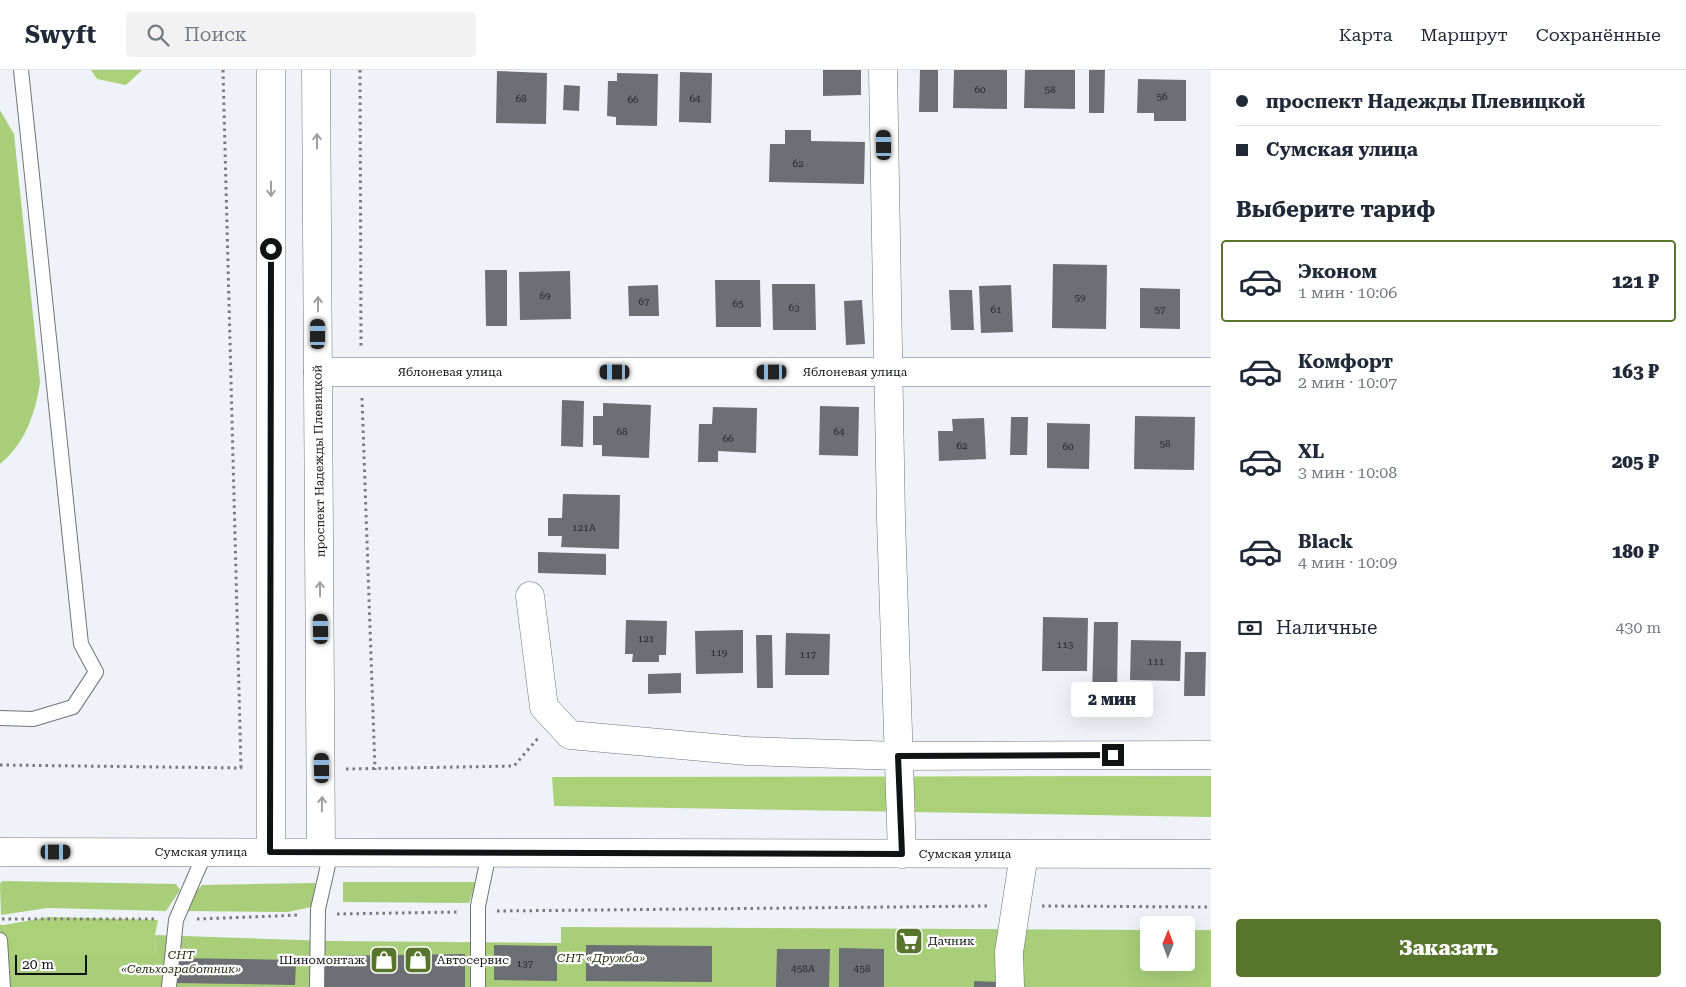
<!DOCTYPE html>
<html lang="ru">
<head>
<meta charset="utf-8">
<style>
  :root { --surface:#fff; --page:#f2f2f3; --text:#1f2937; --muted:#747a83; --line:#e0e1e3; --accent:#57752b }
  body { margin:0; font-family:"Roboto Serif",serif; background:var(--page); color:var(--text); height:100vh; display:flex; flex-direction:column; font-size:19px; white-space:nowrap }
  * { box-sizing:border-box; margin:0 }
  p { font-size:16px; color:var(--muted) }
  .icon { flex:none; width:28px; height:28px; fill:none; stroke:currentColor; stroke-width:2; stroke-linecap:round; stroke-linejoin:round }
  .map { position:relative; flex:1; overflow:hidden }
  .sheet { display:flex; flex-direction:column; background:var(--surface); width:475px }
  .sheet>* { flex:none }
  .hud { display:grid; align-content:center; height:110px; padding:0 25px; background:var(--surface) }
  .needle { width:32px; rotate:1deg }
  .controls { position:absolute; left:1140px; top:846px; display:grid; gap:10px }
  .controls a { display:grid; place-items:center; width:55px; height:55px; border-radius:5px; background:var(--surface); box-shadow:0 5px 20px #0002; font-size:25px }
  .scale { position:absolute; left:15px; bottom:12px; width:72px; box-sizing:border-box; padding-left:5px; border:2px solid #111214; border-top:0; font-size:14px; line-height:18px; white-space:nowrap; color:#111214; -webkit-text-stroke:4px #fff; paint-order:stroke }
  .end { position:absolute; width:22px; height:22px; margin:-11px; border:6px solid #111214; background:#fff; box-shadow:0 0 0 2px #fff }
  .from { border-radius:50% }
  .bubble { position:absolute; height:35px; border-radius:5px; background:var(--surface); box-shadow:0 5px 20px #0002; font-size:16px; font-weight:800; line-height:35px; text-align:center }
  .car { position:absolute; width:15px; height:30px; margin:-15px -8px; border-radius:6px; box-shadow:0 0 4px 1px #0007; background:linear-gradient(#222 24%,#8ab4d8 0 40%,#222 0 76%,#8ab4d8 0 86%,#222 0) }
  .hud b { display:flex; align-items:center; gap:18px; height:48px; font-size:19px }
  .hud b+b { border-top:1px solid var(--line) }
  .hud i { width:12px; height:12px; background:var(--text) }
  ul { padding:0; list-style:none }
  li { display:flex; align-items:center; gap:15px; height:82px; margin:0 10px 8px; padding:0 15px; border:2px solid transparent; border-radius:5px }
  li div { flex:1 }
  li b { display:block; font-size:19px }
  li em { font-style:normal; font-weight:800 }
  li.selected { border-color:var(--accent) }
  li>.icon { width:45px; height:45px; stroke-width:1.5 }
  h2 { padding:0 25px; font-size:22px; line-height:60px }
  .pay { display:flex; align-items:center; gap:12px; height:55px; padding:0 25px; font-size:19px }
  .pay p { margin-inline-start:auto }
  .primary-button { display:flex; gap:10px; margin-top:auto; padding:10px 25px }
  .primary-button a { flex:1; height:58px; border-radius:5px; background:var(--accent); color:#fff; font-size:20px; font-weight:800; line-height:58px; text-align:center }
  header { display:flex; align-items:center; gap:30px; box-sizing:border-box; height:70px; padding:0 25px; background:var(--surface); border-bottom:1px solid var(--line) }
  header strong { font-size:24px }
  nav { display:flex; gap:28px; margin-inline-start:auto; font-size:18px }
  .search { width:350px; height:45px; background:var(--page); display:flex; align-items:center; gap:12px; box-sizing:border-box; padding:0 18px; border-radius:5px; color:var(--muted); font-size:19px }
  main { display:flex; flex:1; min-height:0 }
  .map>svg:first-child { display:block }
</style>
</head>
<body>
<header>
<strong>Swyft</strong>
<div class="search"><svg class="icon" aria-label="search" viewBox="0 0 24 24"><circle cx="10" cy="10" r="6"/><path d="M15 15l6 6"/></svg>Поиск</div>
<nav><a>Карта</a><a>Маршрут</a><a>Сохранённые</a></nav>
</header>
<main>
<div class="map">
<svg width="1211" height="917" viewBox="0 0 1211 917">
  <rect width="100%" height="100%" fill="#eff2f8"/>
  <path fill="#a8ce79" d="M0 40 14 64 40 312C36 342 25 374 0 394Z
    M2 811 176 814 180 820 166 841 47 838 1 845 0 814Z
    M343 812H476L469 833 343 832Z
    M315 813 316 819 311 837 288 842 186 841 195 823 202 815Z
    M0 855H4L9 886 156 885 155 865 329 871 561 873V857L1149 860V892H1186V860H1211V917H0Z"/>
  <path fill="#aad178" d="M91 0H142L126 15 97 9Z
    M1211 706V747L554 736 552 707Z
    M49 847 158 850 155 865 156 886H9L4 855Z"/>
  <path fill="#6c6f74" d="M823 0H861V25L823 26Z
    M920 0H938V42H919Z
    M954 0H1007V39L953 38Z
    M1025 0H1075V39L1024 38Z
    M1089 0H1105L1104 43H1089Z
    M497 1 547 3 546 54 496 53Z
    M680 2 712 3 711 53 679 52Z
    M617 3 658 4 657 56 616 55V47L607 46 608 11H617Z
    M1138 9 1186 10V51H1154V43H1137Z
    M564 15 580 16 579 41 563 40Z
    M785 60H811V71L865 72 864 114 769 112 770 74H785Z
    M1053 194 1107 195 1106 259 1052 258Z
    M485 200H507V256H486Z
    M570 201 571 249 520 250 519 202Z
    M715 210H760L761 257H716Z
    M772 214H815L816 260H773Z
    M658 215 659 246H629L628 216Z
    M1011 215 1013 262 981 263 979 216Z
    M1140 218 1180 219V259L1140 258Z
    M949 220H972L974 260H951Z
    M862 230 865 274 846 275 844 231Z
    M562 330 584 331 583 377 561 376Z
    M603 333 651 335 649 388 602 386V375H593V346H603Z
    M820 336 859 337 858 386 819 385Z
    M713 337 757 338 756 383 718 381V392H698L699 354H712Z
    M1135 346 1195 347 1194 400 1134 399Z
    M1011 347H1028L1027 385H1010Z
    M984 348 986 389 939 391 938 361H953L952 349Z
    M1047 353 1090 354 1089 399 1047 398Z
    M563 424 620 425 619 479 561 477 562 466H548V448H562Z
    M538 482 606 484V505L538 503Z
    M1043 547 1088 548 1087 601H1042Z
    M626 550 667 551 666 585H659V592H632L633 584H625Z
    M1094 552H1118L1117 627 1092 626Z
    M743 560V603L696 604 695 561Z
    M786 563 830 564 829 605H785Z
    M756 565H772L773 618H757Z
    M1131 570 1181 571 1180 611 1130 610Z
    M1185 582H1206L1205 626H1184Z
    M681 603V623L648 624V604Z
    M897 864H920V878H897Z
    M494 875 557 876V911L494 910Z
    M586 875 712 876V912L586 911Z
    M839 878 884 879V917H839Z
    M777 879H830L829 917H776Z
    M465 884V917H324V886Z
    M174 888 296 890 295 915 174 913Z
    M974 911 1000 912V917H974Z"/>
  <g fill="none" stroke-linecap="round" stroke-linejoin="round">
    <defs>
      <path id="lane" d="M0 648 33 649 73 637 96 602 81 574 21 0
        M0 870 3 917
        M169 917 176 850 205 783
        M317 917 318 839 331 782
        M478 917V836L489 783"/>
      <path id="street" d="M883 0 891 449 902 784
        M318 302H1211
        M530 526 544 637 570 665 747 681 898 686 1211 685
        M1010 917 1009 882 1024 784"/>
      <path id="secondary" d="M316 0 321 782
        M271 782V0"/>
      <path id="primary" d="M0 782 1211 784"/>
    </defs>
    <use href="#lane" stroke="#717378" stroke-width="16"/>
    <use href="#street" stroke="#717378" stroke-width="29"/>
    <use href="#secondary" stroke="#717378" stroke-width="29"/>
    <use href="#primary" stroke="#717378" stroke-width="29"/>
    <path stroke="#787a7d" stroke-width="3" stroke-dasharray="2.5 4" stroke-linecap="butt" d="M223 0 241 698
      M360 0 361 277
      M362 328 375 700
      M0 695 242 698
      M346 699 514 696 539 667
      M1042 836 1211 837
      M497 841 990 836
      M337 844 460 842
      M2 849H158
      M197 849 300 845"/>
    <use href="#lane" stroke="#fff" stroke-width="14"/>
    <use href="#street" stroke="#fff" stroke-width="28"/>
    <use href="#secondary" stroke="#fff" stroke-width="28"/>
    <use href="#primary" stroke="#fff" stroke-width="28"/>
  </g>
  <defs><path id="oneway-shaft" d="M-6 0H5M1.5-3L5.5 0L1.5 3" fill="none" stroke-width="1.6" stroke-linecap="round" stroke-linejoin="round" transform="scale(1.25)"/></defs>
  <g stroke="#a0a0a1">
    <use href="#oneway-shaft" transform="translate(317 71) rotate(-90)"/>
    <use href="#oneway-shaft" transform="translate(271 119) rotate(90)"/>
    <use href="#oneway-shaft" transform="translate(318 234) rotate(-90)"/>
    <use href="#oneway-shaft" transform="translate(320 519) rotate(-91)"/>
    <use href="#oneway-shaft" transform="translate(322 734) rotate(-89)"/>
  </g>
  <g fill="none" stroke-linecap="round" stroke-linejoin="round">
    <path stroke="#111214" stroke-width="6" d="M271 179 270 782 902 784 898 686 1113 685"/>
  </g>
  <defs>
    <symbol id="supermarket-square" viewBox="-11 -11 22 22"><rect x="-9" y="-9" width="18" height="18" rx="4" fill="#57752b" stroke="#fff"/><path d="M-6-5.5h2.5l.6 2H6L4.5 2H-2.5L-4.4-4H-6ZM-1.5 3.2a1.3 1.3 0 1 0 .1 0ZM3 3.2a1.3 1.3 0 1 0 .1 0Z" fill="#fff"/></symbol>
    <symbol id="shop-square" viewBox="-11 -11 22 22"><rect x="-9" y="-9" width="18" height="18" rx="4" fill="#57752b" stroke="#fff"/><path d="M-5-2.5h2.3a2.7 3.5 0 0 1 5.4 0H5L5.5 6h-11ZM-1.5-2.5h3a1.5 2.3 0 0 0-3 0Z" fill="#fff"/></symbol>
  </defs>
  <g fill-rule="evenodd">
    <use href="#supermarket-square" x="893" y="855" width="32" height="32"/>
    <use href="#shop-square" x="368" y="874" width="32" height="32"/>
    <use href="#shop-square" x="402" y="874" width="32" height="32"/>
  </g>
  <g text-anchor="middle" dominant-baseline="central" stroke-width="4.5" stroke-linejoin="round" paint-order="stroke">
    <g font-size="10" fill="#28292c">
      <text x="980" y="19">60</text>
      <text x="1050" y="19">58</text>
      <text x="1162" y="26">56</text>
      <text x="521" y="28">68</text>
      <text x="695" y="28">64</text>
      <text x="633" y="29">66</text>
      <text x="798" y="93">62</text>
      <text x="545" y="225">69</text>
      <text x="1080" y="227">59</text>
      <text x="644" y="231">67</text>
      <text x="738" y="233">65</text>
      <text x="794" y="237">63</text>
      <text x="996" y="239">61</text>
      <text x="1160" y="239">57</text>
      <text x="622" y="361">68</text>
      <text x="839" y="361">64</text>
      <text x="728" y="368">66</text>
      <text x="1165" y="373">58</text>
      <text x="962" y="375">62</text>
      <text x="1068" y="376">60</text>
      <text x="584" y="457">121А</text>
      <text x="646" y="568">121</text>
      <text x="1065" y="574">113</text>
      <text x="719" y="582">119</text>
      <text x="808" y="584">117</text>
      <text x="1156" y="591">111</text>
      <text x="525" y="893">137</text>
      <text x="803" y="898">458А</text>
      <text x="862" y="898">458</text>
    </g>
    <g font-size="12" fill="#111214" stroke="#fff">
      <text x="450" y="302">Яблоневая улица</text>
      <text x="855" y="302">Яблоневая улица</text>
      <text transform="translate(319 391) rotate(-91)">проспект Надежды Плевицкой</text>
      <text x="201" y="782">Сумская улица</text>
      <text x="965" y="784">Сумская улица</text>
    </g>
    <g font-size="12" fill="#111214" stroke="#fff" text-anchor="start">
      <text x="928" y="871">Дачник</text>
      <text x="365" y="890" text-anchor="end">Шиномонтаж</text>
      <text x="437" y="890">Автосервис</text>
    </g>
    <g font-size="12" font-style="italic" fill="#21300b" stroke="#fff">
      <text x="181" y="885">СНТ<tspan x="181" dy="14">«Сельхозработник»</tspan></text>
      <text x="601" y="888">СНТ «Дружба»</text>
    </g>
  </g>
</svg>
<div class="controls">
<a><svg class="needle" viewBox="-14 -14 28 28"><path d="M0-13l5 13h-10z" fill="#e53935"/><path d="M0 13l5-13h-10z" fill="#747a83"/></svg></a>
</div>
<div class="scale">20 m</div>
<i class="end from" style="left:271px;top:179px"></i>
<i class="end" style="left:1113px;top:685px"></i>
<div class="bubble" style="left:1071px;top:612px;width:82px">2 мин</div>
<i class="car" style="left:884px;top:75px;rotate:359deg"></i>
<i class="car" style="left:318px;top:264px;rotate:0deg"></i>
<i class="car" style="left:615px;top:302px;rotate:270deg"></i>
<i class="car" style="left:772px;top:302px;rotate:270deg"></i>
<i class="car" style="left:321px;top:559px;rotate:359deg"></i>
<i class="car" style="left:322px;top:698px;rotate:359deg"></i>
<i class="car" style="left:56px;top:782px;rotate:90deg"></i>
</div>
<section class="sheet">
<div class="hud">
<b><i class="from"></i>проспект Надежды Плевицкой</b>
<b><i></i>Сумская улица</b>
</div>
<h2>Выберите тариф</h2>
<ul>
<li class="selected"><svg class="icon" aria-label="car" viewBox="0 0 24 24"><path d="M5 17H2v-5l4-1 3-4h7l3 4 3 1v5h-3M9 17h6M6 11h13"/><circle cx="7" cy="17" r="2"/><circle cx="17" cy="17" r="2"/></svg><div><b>Эконом</b><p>1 мин · 10:06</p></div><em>121 ₽</em></li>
<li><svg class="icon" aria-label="car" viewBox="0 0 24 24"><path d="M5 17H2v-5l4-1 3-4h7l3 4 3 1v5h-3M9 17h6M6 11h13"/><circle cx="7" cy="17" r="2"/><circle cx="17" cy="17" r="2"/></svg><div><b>Комфорт</b><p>2 мин · 10:07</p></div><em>163 ₽</em></li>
<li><svg class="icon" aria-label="car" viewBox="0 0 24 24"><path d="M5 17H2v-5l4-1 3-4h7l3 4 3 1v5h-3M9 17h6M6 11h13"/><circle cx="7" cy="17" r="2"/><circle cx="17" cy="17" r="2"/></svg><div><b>XL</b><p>3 мин · 10:08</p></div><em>205 ₽</em></li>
<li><svg class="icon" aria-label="car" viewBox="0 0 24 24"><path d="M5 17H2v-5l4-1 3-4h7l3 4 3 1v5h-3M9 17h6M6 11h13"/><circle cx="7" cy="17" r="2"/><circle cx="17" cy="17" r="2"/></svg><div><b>Black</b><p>4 мин · 10:09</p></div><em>180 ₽</em></li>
</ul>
<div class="pay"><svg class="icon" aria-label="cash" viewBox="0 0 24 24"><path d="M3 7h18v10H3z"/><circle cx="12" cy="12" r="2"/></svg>Наличные<p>430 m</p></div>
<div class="primary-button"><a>Заказать</a></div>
</section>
</main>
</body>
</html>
